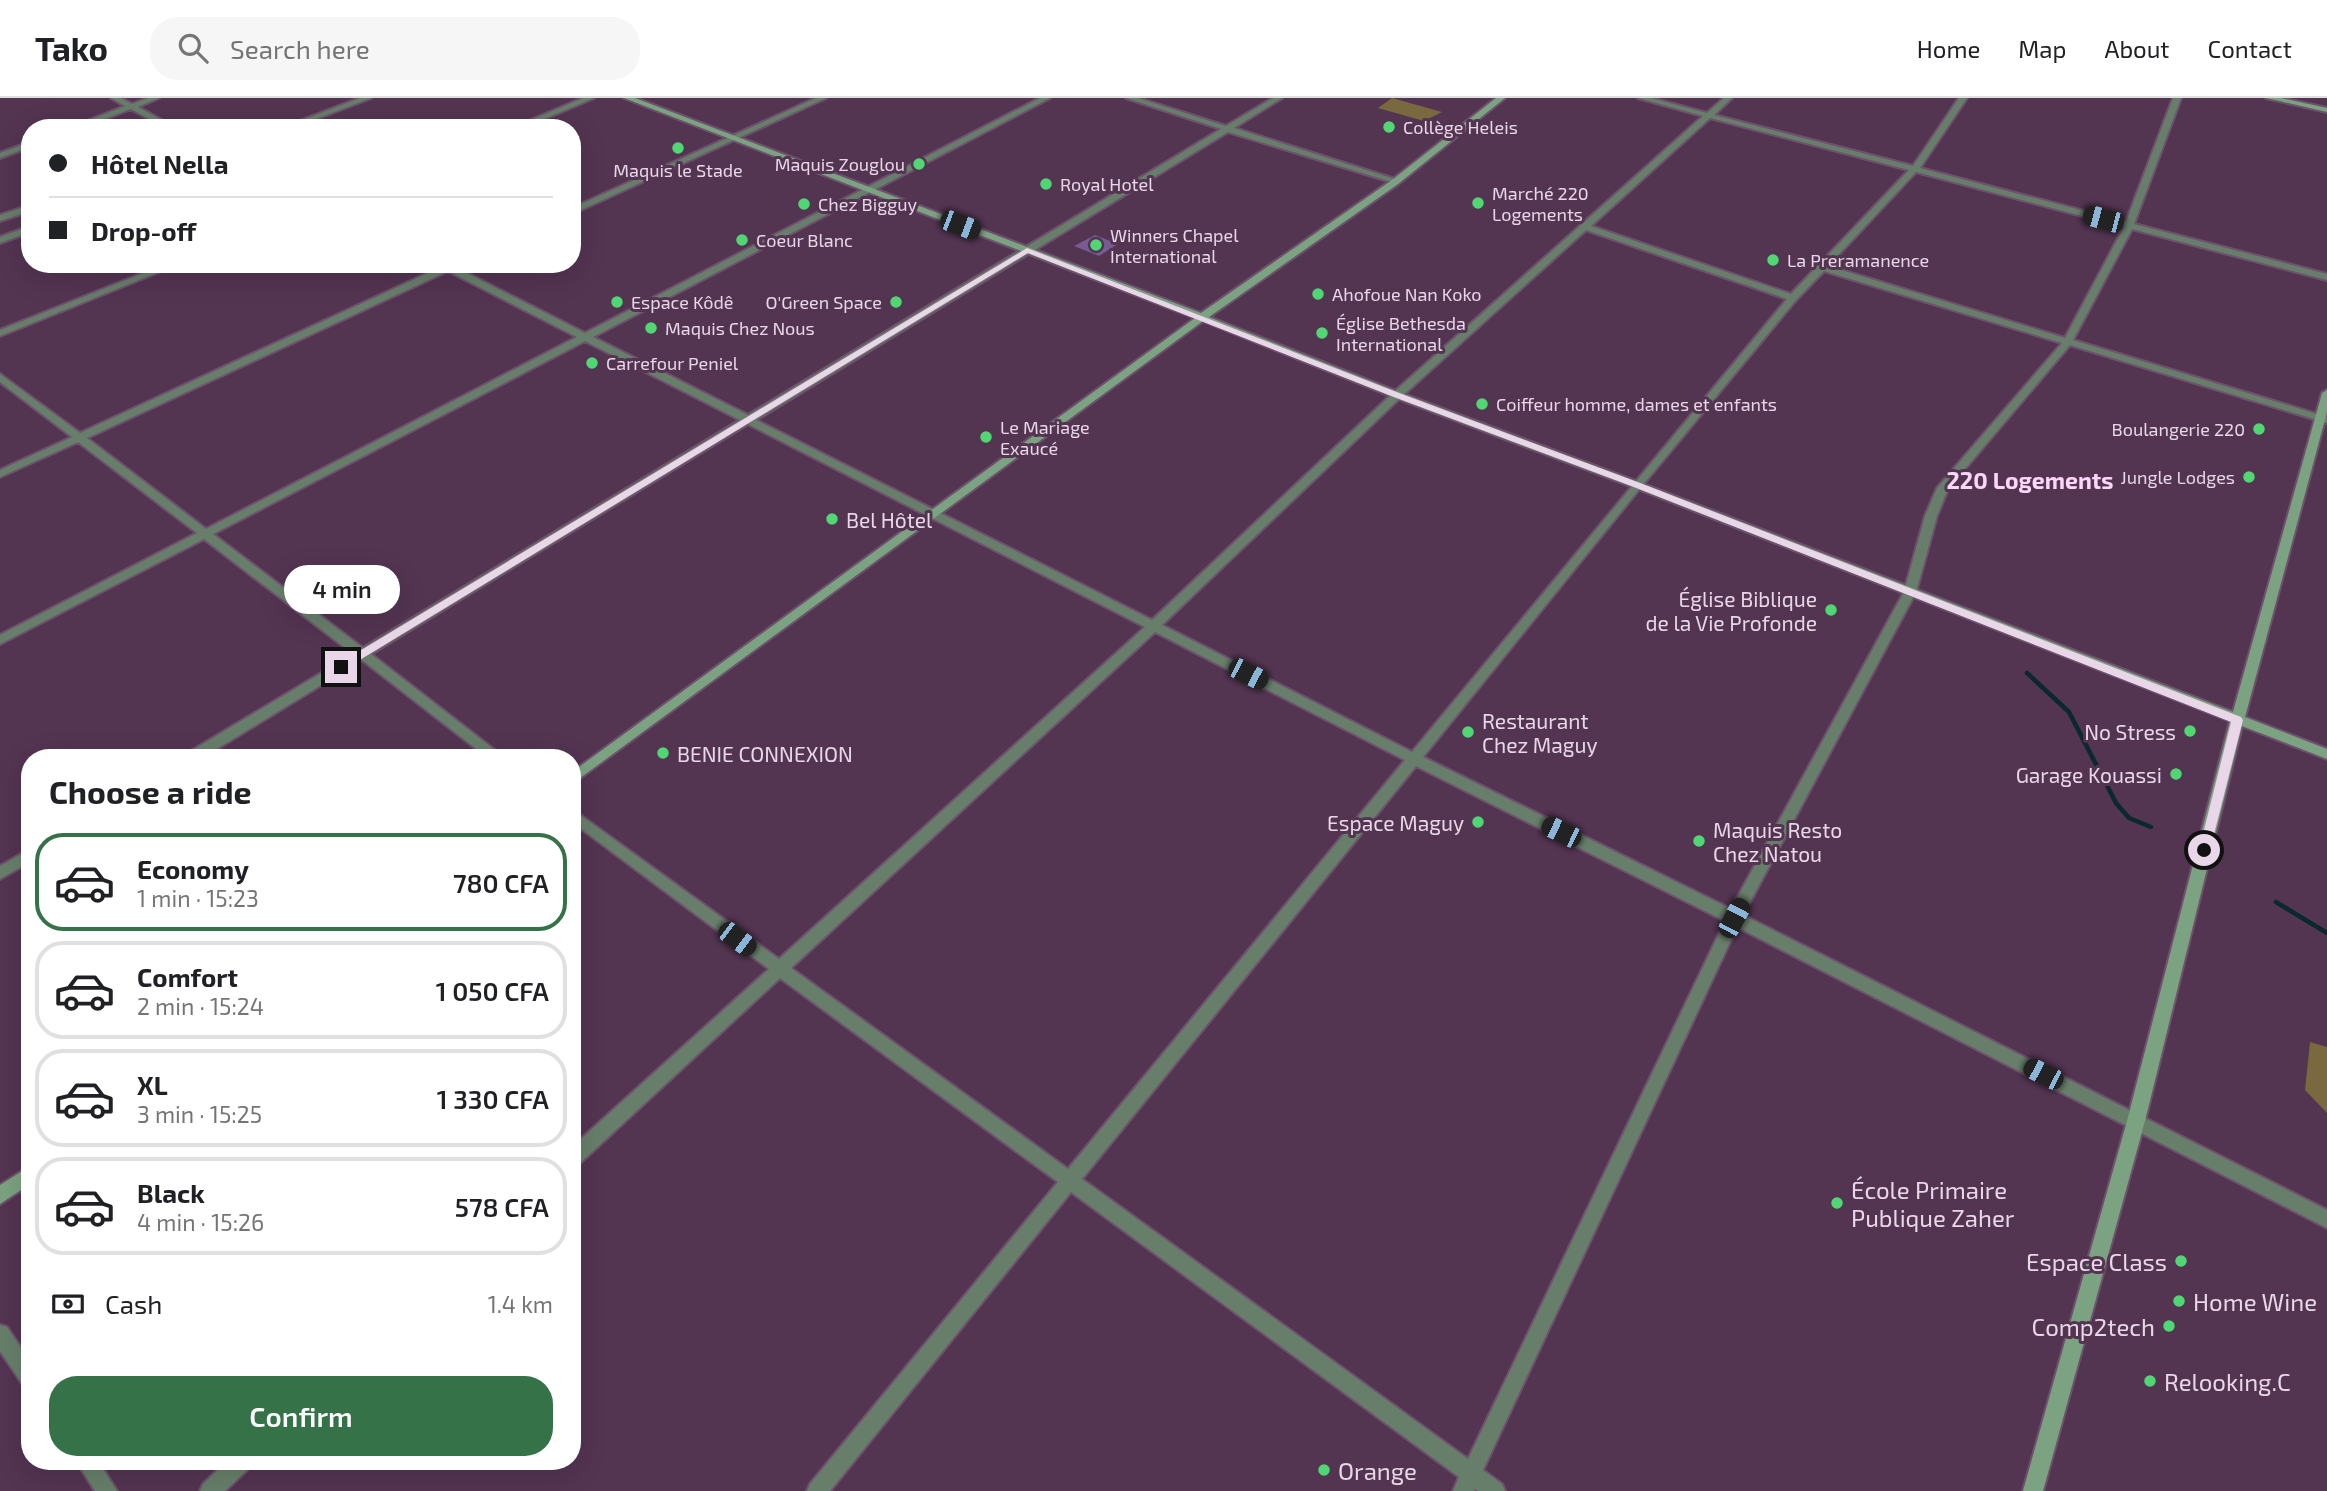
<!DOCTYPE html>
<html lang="en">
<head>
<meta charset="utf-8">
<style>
  :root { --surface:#fff; --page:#f6f6f6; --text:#202124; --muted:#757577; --line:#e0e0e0; --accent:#367248 }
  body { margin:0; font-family:"Exo 2",sans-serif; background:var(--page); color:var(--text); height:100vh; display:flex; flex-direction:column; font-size:26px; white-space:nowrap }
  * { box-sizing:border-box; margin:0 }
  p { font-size:23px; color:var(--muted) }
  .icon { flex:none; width:38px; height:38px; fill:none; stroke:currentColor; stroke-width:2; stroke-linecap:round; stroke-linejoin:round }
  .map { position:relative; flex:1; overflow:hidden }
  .drawer { position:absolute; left:21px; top:651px; width:560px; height:721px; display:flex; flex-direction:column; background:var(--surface); border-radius:28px; box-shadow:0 7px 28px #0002 }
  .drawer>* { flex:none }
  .guide { position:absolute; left:21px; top:21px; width:560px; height:154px; border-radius:28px; box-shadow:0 7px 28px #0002; display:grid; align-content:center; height:154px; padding:0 28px; background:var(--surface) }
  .end { position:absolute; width:32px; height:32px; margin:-16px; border:9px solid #e9d6e8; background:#111; box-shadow:0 0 0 4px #111 }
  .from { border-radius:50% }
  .bubble { position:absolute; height:49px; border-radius:24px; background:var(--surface); box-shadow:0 7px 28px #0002; font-size:23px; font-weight:600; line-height:49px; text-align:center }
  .car { position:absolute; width:21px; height:42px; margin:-21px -10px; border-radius:9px; box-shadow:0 0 5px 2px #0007; background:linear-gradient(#222 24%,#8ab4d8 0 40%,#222 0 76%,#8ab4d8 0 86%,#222 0) }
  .guide b { display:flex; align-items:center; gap:24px; height:66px; font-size:26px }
  .guide b+b { border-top:2px solid var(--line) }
  .guide i { width:18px; height:18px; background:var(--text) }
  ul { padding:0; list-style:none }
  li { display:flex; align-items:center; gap:21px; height:98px; margin:0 14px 10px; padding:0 14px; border:4px solid var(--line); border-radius:28px }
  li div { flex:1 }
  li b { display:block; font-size:26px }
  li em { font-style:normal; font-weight:600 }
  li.current { border-color:var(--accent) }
  li>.icon { width:63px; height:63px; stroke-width:1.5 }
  h2 { padding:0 28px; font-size:32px; line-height:84px }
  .pay { display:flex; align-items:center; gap:18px; height:77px; padding:0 28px; font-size:26px }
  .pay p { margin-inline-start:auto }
  .button { display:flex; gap:14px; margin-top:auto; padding:14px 28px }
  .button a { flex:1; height:80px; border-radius:28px; background:var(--accent); color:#fff; font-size:28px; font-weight:600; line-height:80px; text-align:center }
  header { display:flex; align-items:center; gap:42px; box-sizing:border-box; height:98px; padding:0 35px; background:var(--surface); border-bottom:2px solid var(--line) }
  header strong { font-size:33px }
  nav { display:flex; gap:38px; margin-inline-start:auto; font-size:24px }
  .search { width:490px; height:63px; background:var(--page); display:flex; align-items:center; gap:18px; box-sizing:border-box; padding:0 24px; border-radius:28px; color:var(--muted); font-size:26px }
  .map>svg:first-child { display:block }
</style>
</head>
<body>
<header>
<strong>Tako</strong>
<div class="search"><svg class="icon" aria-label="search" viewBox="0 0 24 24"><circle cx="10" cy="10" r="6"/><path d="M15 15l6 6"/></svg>Search here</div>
<nav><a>Home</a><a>Map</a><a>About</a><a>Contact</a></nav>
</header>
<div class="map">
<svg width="2327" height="1393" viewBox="0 0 2327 1393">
  <rect width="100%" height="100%" fill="#533451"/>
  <path fill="#7a693f" d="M1392 0 1442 14 1424 23 1378 10Z
    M2310 944 2327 949V1015L2305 992Z"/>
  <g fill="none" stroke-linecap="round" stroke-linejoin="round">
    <path stroke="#09292e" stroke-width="4.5" d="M2027 575 2069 614 2116 705 2129 720 2151 729
      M2276 804 2327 835"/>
  </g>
  <path fill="#795a93" d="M1095 137 1118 146 1099 158 1074 148Z"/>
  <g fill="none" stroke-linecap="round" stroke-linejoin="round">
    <defs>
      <path id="street" d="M111 0H121L132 6 148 0H159L138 9 176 30H166L131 11 81 30H69L125 8Z
        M360 0H371L293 30H281Z
        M583 0H594L523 30H512Z
        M816 0H826L572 116V110Z
        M1040 0H1050L593 239 748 317 1221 31 1126 0H1138L1226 28 1273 0H1282L1234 30 1398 82V86L1228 34 756 322 1152 522 1393 295 1703 18 1638 0H1651L1707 15 1724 0H1732L1714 17 1913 68 1959 0H1967L1920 70 2126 124 2173 0H2181L2134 126 2327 176V182L2132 131 2073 242 2327 319V325L2070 247 1948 391 1937 418 1916 494 1743 817 2327 1112V1130L1737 829 1483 1372 1502 1386 1505 1393H1478L1475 1391 1474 1393H1453L1459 1379 1071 1094 830 1393H807L810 1386 1058 1084 780 880 578 1067 572 1069V1049L769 871 572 724V711L779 861 1145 529 748 326 371 556 505 660H488L362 562 202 660H184L186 656 353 556 204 441 0 546V537L197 435 78 344 0 379V372L72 339 0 284V276L80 335 441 169 438 166H457L455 169 585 235ZM1710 20 1909 72 1791 196 1591 128ZM1916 74 2124 129 2065 240 1828 168ZM1586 132 1787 201 1412 654 1162 527 1401 299ZM448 173 577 239 206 431 87 340ZM1824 173 2062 245 1937 390 1925 418 1904 494 1731 811 1423 659 1641 389 1796 202ZM585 243 740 322 363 550 213 436ZM1155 534 1405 662 1068 1071 791 870ZM1416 668 1725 823 1468 1361 1082 1081Z
        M30 44V49L0 60V55Z
        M30 107V113L0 123V117Z
        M30 128V134L0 145V139Z
        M166 166H179L0 238V232Z
        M30 751V764L0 781V768Z
        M0 1227 7 1229 30 1263V1290L23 1287 0 1253Z
        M76 1363H98L117 1393H95Z
        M227 1363H252L249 1370 225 1393H200L203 1386Z"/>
      <path id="secondary" d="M624 0H635L1201 215 1392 82 1496 0H1505L1398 86 1209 219 1401 295 1641 385 2233 614 2322 295 2327 292V314L2245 619 2327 651V661L2242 628 2145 1023 2043 1393H2023L2127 1023 2230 623 1633 389 1393 299 1203 223 572 686V674L1195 220Z
        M2266 0H2281L2327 10V14Z
        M30 1068V1086L0 1106V1087Z"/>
    </defs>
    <use href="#street" stroke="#6e516c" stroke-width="4"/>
    <use href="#secondary" stroke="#6e516c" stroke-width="4"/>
    <use href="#street" fill="#677f6a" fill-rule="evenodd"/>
    <use href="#secondary" fill="#7ba281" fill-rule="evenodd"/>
  </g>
  <path fill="#e9d6e8" d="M1027 150 1399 295 1640 385 2241 619 2243 622 2210 752 2204 757 2199 752 2231 624 1634 389 1394 299 1028 155 345 571H338V566Z"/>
  <g fill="#51d674" stroke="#533451" stroke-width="2.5">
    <circle cx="1389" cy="29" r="7"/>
    <circle cx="678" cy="50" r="7"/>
    <circle cx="919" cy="66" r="7"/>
    <circle cx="1046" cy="86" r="7"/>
    <circle cx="1478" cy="105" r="7"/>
    <circle cx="804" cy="106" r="7"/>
    <circle cx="742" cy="142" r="7"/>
    <circle cx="1096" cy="147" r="7"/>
    <circle cx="1773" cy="162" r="7"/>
    <circle cx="1318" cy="196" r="7"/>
    <circle cx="617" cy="204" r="7"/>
    <circle cx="896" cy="204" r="7"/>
    <circle cx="651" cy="230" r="7"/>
    <circle cx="1322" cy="235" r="7"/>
    <circle cx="592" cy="265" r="7"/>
    <circle cx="1482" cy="306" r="7"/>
    <circle cx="2259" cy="331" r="7"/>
    <circle cx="986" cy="339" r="7"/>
    <circle cx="2249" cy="379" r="7"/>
    <circle cx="832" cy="421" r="7"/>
    <circle cx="1831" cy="512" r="7"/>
    <circle cx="2190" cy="633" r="7"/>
    <circle cx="1468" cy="634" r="7"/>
    <circle cx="663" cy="655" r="7"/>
    <circle cx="2176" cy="676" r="7"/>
    <circle cx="1478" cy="724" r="7"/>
    <circle cx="1699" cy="743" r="7"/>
    <circle cx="1837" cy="1105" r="7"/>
    <circle cx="2181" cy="1163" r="7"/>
    <circle cx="2179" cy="1203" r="7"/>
    <circle cx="2169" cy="1228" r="7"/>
    <circle cx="2150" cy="1283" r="7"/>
    <circle cx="1324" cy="1372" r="7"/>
  </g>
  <g text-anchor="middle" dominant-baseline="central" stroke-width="6" stroke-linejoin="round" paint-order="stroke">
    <g font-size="18" fill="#e9d6e8" stroke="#533451" text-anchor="start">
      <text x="1403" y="29">Collège Heleis</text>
      <text x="905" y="66" text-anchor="end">Maquis Zouglou</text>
      <text x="678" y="72" text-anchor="middle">Maquis le Stade</text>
      <text x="1060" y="86">Royal Hotel</text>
      <text x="1492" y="95">Marché 220<tspan x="1492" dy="21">Logements</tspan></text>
      <text x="818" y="106">Chez Bigguy</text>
      <text x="1110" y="137">Winners Chapel<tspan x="1110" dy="21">International</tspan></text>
      <text x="756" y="142">Coeur Blanc</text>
      <text x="1787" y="162">La Preramanence</text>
      <text x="1332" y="196">Ahofoue Nan Koko</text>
      <text x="631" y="204">Espace Kôdê</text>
      <text x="882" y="204" text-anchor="end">O'Green Space</text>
      <text x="1336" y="225">Église Bethesda<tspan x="1336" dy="21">International</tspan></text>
      <text x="665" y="230">Maquis Chez Nous</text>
      <text x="606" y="265">Carrefour Peniel</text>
      <text x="1496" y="306">Coiffeur homme, dames et enfants</text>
      <text x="1000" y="329">Le Mariage<tspan x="1000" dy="21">Exaucé</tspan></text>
      <text x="2245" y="331" text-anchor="end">Boulangerie 220</text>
      <text x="2235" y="379" text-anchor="end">Jungle Lodges</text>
    </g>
    <g font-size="21" fill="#e9d6e8" stroke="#533451" text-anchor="start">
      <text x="846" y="421">Bel Hôtel</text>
      <text x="1817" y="500" text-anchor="end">Église Biblique<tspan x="1817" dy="24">de la Vie Profonde</tspan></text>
      <text x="1482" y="622">Restaurant<tspan x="1482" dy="24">Chez Maguy</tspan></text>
      <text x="2176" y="633" text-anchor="end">No Stress</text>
      <text x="677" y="655">BENIE CONNEXION</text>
      <text x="2162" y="676" text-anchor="end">Garage Kouassi</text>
      <text x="1464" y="724" text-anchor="end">Espace Maguy</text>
      <text x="1713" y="731">Maquis Resto<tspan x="1713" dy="24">Chez Natou</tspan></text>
    </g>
    <g font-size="23" font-weight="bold" fill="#fcd6f9" stroke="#533451">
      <text x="2030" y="382">220 Logements</text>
    </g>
    <g font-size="24" fill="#e9d6e8" stroke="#533451" text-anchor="start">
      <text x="1851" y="1091">École Primaire<tspan x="1851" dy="28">Publique Zaher</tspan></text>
      <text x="2167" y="1163" text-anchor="end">Espace Class</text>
      <text x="2193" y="1203">Home Wine</text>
      <text x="2155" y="1228" text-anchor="end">Comp2tech</text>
      <text x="2164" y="1283">Relooking.C</text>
      <text x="1338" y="1372">Orange</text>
    </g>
  </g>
</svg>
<i class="end from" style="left:2204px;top:752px"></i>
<i class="end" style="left:341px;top:569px"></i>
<div class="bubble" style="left:284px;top:467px;width:116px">4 min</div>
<i class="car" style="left:2103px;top:121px;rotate:285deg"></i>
<i class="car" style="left:960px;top:127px;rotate:111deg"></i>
<i class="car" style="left:1248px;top:576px;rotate:117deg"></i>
<i class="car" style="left:1561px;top:734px;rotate:296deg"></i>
<i class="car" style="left:1734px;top:820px;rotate:28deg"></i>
<i class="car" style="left:737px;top:841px;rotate:127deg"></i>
<i class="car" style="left:2043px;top:976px;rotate:297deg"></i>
<div class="guide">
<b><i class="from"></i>Hôtel Nella</b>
<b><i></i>Drop-off</b>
</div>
<section class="drawer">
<h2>Choose a ride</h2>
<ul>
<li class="current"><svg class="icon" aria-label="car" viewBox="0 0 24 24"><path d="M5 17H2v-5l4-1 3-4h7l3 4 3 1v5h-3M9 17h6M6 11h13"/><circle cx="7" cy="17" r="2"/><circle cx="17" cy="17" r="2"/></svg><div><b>Economy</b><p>1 min · 15:23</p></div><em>780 CFA</em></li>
<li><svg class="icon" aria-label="car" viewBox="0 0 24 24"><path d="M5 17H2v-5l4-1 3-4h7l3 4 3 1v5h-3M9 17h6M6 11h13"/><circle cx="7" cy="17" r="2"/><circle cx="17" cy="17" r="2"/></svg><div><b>Comfort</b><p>2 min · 15:24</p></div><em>1 050 CFA</em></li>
<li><svg class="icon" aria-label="car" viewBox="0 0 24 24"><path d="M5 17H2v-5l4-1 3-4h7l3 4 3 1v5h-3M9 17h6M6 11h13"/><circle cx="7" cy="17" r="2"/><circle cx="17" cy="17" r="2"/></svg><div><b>XL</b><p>3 min · 15:25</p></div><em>1 330 CFA</em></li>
<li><svg class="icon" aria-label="car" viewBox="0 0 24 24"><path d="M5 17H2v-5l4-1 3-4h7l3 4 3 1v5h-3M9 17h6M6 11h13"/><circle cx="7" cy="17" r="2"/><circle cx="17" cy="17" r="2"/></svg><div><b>Black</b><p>4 min · 15:26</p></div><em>578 CFA</em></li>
</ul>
<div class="pay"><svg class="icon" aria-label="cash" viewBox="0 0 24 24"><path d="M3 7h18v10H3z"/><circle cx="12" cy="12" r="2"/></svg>Cash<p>1.4 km</p></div>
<div class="button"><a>Confirm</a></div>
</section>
</div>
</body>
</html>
